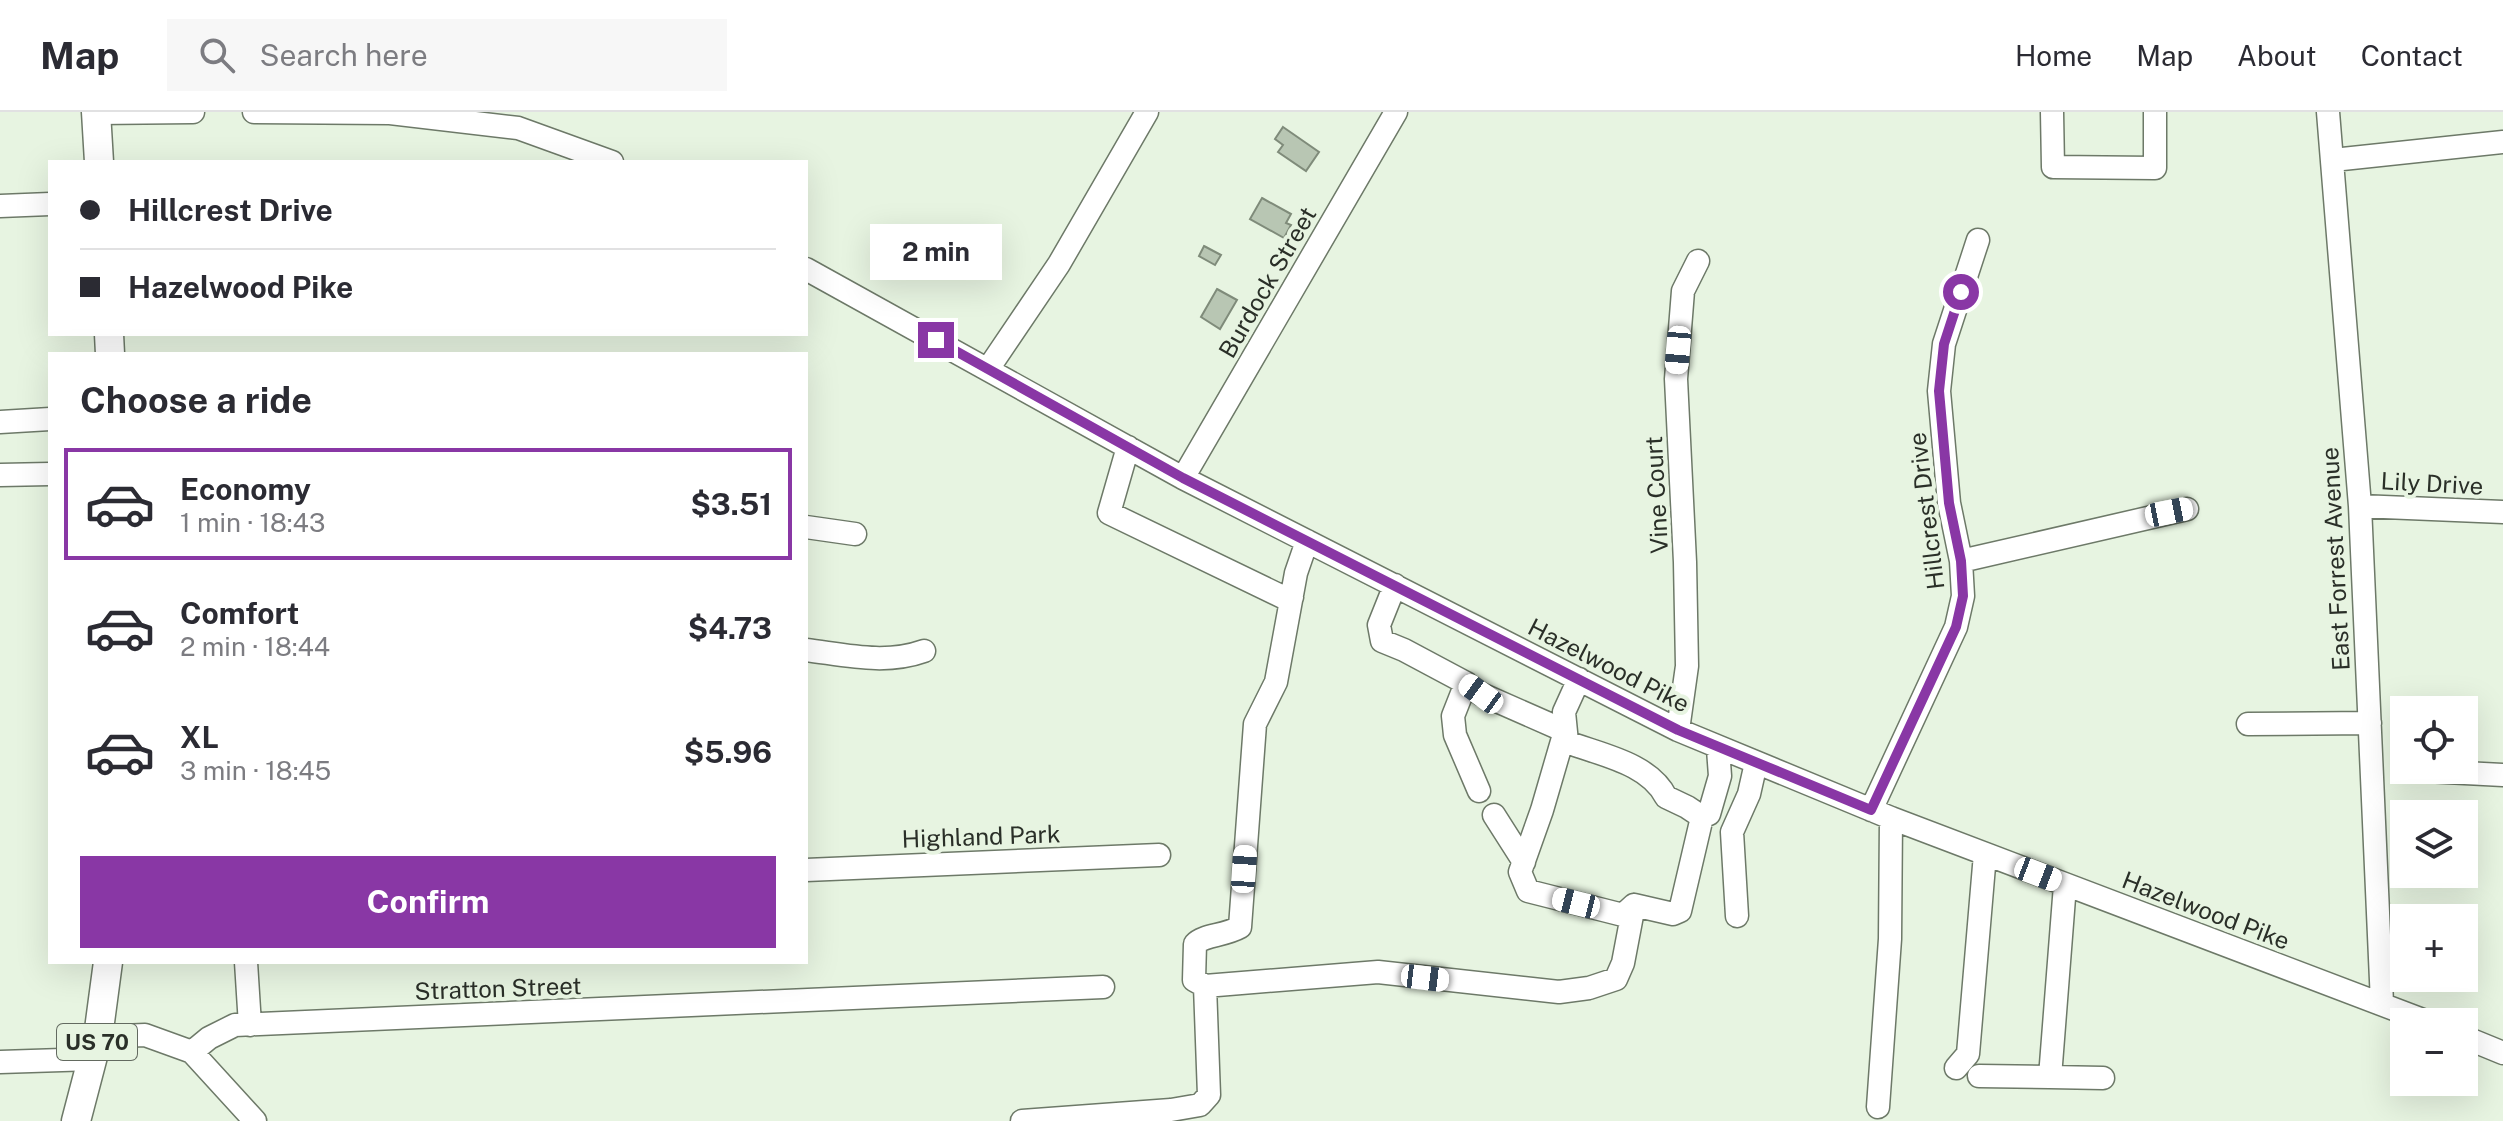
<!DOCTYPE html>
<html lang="en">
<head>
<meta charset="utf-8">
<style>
  :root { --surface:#fff; --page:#f7f7f7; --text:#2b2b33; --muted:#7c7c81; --line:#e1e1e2; --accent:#8937a5 }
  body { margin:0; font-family:"Public Sans",sans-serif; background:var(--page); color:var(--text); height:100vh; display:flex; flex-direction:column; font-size:30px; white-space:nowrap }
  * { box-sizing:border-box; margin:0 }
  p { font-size:26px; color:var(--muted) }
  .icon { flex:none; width:44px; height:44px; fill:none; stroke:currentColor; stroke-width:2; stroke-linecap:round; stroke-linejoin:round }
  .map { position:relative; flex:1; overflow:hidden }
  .drawer { position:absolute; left:48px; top:240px; width:760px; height:612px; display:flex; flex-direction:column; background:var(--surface); border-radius:0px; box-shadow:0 8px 32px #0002 }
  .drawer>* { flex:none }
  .guide { position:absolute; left:48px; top:48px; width:760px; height:176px; border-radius:0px; box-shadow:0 8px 32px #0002; display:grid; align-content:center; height:176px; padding:0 32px; background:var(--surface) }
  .controls { position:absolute; left:2390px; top:584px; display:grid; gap:16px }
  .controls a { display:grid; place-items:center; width:88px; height:88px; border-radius:0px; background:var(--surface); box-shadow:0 8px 32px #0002; font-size:40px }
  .end { position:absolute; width:36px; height:36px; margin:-18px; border:10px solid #8937a5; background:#fff; box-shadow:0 0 0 4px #fff }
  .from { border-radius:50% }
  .bubble { position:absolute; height:56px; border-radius:0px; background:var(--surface); box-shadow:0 8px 32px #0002; font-size:26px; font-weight:700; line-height:56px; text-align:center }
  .car { position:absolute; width:24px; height:48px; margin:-24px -12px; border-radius:10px; box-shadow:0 0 6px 2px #0007; background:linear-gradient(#fff 24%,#345 0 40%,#fff 0 76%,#345 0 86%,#fff 0) }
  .guide b { display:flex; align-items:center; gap:28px; height:76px; font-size:30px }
  .guide b+b { border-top:2px solid var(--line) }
  .guide i { width:20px; height:20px; background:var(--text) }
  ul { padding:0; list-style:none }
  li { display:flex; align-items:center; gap:24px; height:112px; margin:0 16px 12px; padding:0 16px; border:4px solid transparent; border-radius:0px }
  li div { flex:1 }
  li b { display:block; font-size:30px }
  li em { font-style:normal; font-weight:700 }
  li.selected { border-color:var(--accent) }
  li>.icon { width:72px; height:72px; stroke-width:1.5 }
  h2 { padding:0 32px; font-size:36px; line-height:96px }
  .action { display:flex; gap:16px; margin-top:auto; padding:16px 32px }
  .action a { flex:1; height:92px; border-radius:0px; background:var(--accent); color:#fff; font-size:32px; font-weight:700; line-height:92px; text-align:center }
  header { display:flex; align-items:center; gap:48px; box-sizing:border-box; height:112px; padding:0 40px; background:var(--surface); border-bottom:2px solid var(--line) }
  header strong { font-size:38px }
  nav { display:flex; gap:44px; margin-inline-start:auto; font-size:28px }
  .search { width:560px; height:72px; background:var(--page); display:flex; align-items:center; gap:20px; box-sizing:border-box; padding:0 28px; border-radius:0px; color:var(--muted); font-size:30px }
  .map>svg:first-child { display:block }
</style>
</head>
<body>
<header>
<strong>Map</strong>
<div class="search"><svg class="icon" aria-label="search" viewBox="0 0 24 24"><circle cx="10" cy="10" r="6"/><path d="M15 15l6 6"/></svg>Search here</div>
<nav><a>Home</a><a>Map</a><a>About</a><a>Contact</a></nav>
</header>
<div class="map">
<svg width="2503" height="1009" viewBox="0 0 2503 1009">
  <rect width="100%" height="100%" fill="#e7f4e1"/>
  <path fill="#b8c6b3" stroke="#7f8b7a" stroke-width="2" d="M1283 15 1319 40 1306 59 1278 40 1283 33 1275 27Z
    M1262 86 1291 102 1286 111 1291 113 1284 126 1250 107Z
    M1204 134 1221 143 1215 153 1199 144Z
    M1217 177 1237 188 1220 217 1201 205Z"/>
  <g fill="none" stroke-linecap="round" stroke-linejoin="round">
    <defs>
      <path id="minor" d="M254 0 390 1 518 16 612 50
        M2052 0 2053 55 2155 56V0
        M2328 0 2360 394 2382 891
        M96 1 193 0
        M2333 48 2503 30
        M0 94 50 92
        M806 157 1183 366 1678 618 1891 706 2428 910
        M988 257 1059 152 1147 0
        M0 310 50 307
        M1128 335 1109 401 1287 487 1292 485
        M0 363 50 362
        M1183 366 1396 0
        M2360 394 2503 400
        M806 415 855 422
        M1307 429 1296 461 1276 570 1255 612 1240 815C1224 824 1203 823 1195 832L1194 868 1205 874 1378 860 1559 880 1589 876 1616 867 1623 851 1634 793
        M1961 449 2187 397
        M1395 473 1379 513 1382 529 1404 538 1464 570 1481 582 1565 619
        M806 538C846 543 885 553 924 539
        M1579 567 1564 600 1567 630C1601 643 1649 651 1666 685L1687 695 1702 705 1709 702 1720 664 1718 637
        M1466 571 1453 604 1455 623 1479 679
        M2248 612 2370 611
        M1678 618 1687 554 1685 450 1676 267 1683 179 1698 149
        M1565 619 1542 698 1520 760 1528 779 1623 803 1634 793 1673 802 1680 799 1702 705
        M2407 658 2503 663
        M1871 698 1956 515 1963 484 1961 449 1949 391 1939 279 1944 232 1978 128
        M1494 703 1524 750
        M806 758 1159 743
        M2065 773 2050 965 2103 966
        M1737 804 1732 720 1749 682 1756 651
        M246 850 250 913
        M98 925 145 923 192 940 255 1009
        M2464 925 2503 941
        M192 940 209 926 235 913 1103 875
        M0 950 93 947
        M1956 956 1968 942 1985 742
        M1979 964 2050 965
        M1878 995 1890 827 1891 706
        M1022 1009 1171 998 1200 993 1209 983 1205 874"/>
      <path id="major" d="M96 0 99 50
        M109 222 110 242
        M76 1009 98 925 108 850"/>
    </defs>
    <use href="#minor" stroke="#6d7968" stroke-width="25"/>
    <use href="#major" stroke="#6d7968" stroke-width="31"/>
    <use href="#minor" stroke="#fff" stroke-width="22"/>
    <use href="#major" stroke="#fff" stroke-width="28"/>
  </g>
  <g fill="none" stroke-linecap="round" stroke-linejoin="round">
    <path stroke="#8937a5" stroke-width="10" d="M936 228 1183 366 1678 618 1871 698 1956 515 1963 484 1961 449 1949 391 1939 279 1944 232 1961 180"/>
  </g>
  <g text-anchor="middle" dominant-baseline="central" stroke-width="8" stroke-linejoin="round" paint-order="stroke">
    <rect fill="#e7f4e1" stroke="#636a60" stroke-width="2" x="57" y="912" width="80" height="36" rx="6"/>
    <g font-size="22" font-weight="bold" fill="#2a2f28">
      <text x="97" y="930">US 70</text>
    </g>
    <g font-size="24" fill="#2a2f28" stroke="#e7f4e1">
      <text transform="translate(1267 170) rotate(-60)">Burdock Street</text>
      <text transform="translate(2432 371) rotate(3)">Lily Drive</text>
      <text transform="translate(1656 383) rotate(-93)">Vine Court</text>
      <text transform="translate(1926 399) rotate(-97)">Hillcrest Drive</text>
      <text transform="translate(2335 447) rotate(-93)">East Forrest Avenue</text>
      <text transform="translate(1609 553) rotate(27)">Hazelwood Pike</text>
      <text transform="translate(981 724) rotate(-2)">Highland Park</text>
      <text transform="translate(2206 798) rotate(21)">Hazelwood Pike</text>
      <text transform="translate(498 876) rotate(-2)">Stratton Street</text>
    </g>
  </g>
</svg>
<div class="controls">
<a><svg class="icon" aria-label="locate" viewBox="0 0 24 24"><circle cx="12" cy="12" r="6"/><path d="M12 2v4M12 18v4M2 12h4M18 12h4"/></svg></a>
<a><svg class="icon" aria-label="layers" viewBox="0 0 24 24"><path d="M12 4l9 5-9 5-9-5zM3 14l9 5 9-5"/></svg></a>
<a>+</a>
<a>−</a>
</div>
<i class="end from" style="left:1961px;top:180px"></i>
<i class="end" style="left:936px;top:228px"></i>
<div class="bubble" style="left:870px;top:112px;width:132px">2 min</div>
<i class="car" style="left:1678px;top:238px;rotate:185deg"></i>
<i class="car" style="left:2169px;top:400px;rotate:79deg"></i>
<i class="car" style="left:1481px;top:582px;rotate:306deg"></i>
<i class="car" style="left:1244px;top:757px;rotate:4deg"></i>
<i class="car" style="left:2038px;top:762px;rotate:111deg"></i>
<i class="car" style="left:1576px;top:791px;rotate:284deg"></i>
<i class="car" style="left:1425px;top:866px;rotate:97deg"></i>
<div class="guide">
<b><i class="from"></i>Hillcrest Drive</b>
<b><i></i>Hazelwood Pike</b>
</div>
<section class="drawer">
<h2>Choose a ride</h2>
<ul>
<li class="selected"><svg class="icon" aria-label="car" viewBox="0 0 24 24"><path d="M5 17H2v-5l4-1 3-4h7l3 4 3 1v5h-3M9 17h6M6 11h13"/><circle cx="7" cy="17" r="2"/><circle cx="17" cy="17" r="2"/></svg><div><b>Economy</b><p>1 min · 18:43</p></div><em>$3.51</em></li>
<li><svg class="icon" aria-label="car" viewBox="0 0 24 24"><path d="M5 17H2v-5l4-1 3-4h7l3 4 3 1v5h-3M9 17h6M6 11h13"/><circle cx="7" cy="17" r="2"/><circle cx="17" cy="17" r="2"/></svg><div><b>Comfort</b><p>2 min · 18:44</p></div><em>$4.73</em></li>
<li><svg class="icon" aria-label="car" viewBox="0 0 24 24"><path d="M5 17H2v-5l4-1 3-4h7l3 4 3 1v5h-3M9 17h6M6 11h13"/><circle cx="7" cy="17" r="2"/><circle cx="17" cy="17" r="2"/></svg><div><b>XL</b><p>3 min · 18:45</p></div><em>$5.96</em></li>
</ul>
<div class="action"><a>Confirm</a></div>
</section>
</div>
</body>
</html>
